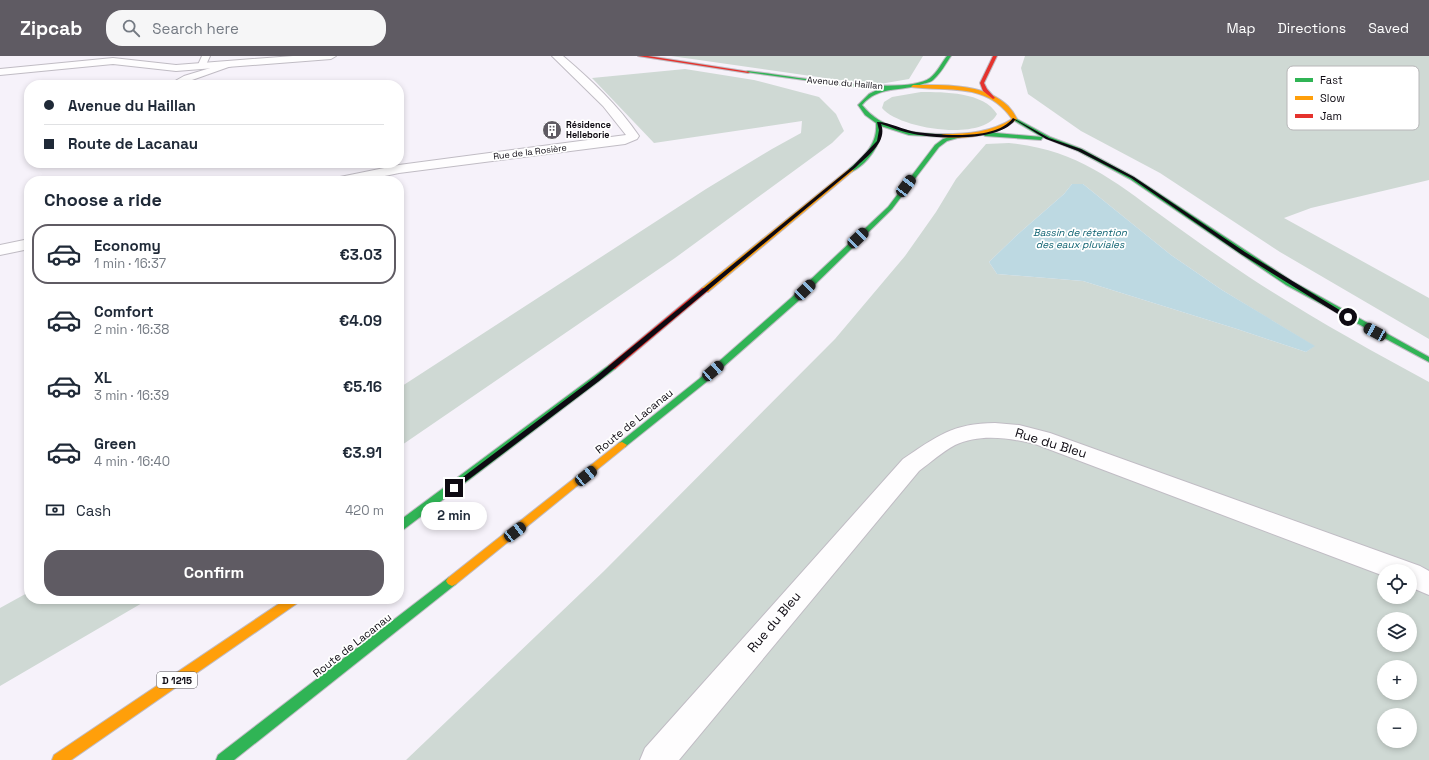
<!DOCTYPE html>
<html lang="en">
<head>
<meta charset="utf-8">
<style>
  :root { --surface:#fff; --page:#f6f6f7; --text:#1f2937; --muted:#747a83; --line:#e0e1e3; --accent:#5f5b63 }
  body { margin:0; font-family:"Space Grotesk",sans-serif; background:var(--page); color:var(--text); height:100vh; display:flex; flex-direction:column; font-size:15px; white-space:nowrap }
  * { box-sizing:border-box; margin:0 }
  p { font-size:13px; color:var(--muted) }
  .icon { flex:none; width:22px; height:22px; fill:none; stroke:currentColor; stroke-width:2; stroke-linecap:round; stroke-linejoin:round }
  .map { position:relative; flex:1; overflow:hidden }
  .details { position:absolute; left:24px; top:120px; width:380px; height:428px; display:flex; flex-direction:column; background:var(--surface); border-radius:16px; box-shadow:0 2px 6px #0003 }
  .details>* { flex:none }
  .banner { position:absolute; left:24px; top:24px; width:380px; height:88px; border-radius:16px; box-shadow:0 2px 6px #0003; display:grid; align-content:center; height:88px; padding:0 20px; background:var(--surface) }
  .controls { position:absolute; left:1377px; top:508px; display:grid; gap:8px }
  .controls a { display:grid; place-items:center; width:40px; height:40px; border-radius:50%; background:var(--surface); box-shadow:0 2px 6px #0003; font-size:20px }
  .end { position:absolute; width:18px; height:18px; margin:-9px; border:5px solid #0e0a12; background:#fff; box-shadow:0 0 0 2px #fff }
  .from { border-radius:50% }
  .bubble { position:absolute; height:28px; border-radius:14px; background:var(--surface); box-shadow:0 2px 6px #0003; font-size:13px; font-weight:800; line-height:28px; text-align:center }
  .car { position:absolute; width:12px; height:24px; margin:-12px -6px; border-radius:5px; box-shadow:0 0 3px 1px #0007; background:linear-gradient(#222 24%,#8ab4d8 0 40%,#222 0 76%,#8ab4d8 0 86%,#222 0) }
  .banner b { display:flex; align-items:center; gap:14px; height:38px; font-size:15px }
  .banner b+b { border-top:1px solid var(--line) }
  .banner i { width:10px; height:10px; background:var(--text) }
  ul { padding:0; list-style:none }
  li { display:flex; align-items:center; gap:12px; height:60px; margin:0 8px 6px; padding:0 12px; border:2px solid transparent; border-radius:16px }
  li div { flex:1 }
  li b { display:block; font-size:15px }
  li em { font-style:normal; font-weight:800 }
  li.current { border-color:var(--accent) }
  li>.icon { width:36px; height:36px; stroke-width:1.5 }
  h2 { padding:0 20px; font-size:18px; line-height:48px }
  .pay { display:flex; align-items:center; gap:10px; height:44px; padding:0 20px; font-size:15px }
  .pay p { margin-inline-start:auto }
  .cta { display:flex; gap:8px; margin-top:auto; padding:8px 20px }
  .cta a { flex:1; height:46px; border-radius:16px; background:var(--accent); color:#fff; font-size:16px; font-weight:800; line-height:46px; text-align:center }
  header { display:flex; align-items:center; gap:24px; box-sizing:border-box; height:56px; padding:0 20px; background:var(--accent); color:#fff }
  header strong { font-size:19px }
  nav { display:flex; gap:22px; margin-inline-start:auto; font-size:14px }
  .search { width:280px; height:36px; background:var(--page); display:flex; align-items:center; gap:10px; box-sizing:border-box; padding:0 14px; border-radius:16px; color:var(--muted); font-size:15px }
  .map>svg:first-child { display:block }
</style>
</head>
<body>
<header>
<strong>Zipcab</strong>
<div class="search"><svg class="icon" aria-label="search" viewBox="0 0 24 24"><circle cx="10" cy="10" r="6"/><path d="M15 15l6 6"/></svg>Search here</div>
<nav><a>Map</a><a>Directions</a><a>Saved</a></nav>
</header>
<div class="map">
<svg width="1429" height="704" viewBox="0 0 1429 704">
  <rect width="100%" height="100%" fill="#f6f2fa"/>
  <path fill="#cfd9d4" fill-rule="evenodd" d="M671 0H923L909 23 880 28 860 27Z
    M1025 0H1429V124L1311 152 1284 162 1429 242V283L1280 196 1160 117 1081 75 1028 38 1021 12Z
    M685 13 754 24 819 41 836 58 844 75 832 87 675 202 399 391V332L706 133 772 93 801 77 802 65 654 87 592 22Z
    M921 36C944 36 984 36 997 58 983 86 899 73 882 52L884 46 892 41Z
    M1009 87C1076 94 1110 122 1162 160 1191 181 1219 201 1249 221 1307 259 1368 293 1429 326V704H406L604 515 835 283 905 200 936 156 956 123 986 88ZM1072 128H1083L1171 199 1222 234 1314 290 1306 296 1237 273 1083 225 997 218 989 206 1017 179 1064 138ZM1384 515H1410V541H1384ZM1384 563H1410V589H1384ZM1384 611H1410V637H1384ZM1384 659H1410V685H1384Z
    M29 536V543H149L0 630V552Z"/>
  <path fill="#bdd9e2" d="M1072 128H1083L1171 199 1222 234 1315 290 1306 296 1237 273 1083 225 997 218 989 206 1017 179 1064 138Z"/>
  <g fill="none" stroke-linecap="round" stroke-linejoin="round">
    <defs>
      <path id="lane" d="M202 0H210L205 11 201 13 197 11Z
        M230 6 237 8 178 29H168L184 20Z"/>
      <path id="street" d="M293 0H336L331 3 176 15 113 8 0 19V13L113 2 176 9Z
        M552 0H563C591 24 618 49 639 80L637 83 625 88 399 117 361 125H333L335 122 340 121 399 109 626 79 603 50Z
        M29 183V193L0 199V189Z
        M995 367 1019 369 1050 377 1420 510 1429 515V539L1410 531V515H1384V520L1035 388C1010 382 980 377 955 389 942 396 931 406 919 415L679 704H640L645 692 903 403C936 381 953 367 995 367Z"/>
      <path id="fast" d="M947 0H951C946 7 941 17 934 23 932 26 926 27 923 28 901 36 879 29 862 49 882 74 913 78 943 78L945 79V81L909 79 881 70C883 87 867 109 851 116L849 115V113C864 100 878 88 876 67L865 59 858 49 869 38 881 32H863L746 16 748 15C784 19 904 41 930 22 937 17 942 6 947 0Z
        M1015 62 1050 81 1082 93 1134 121 1292 225 1429 301V306L1286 229 1130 123 1078 95 1043 81 1041 84 985 80 982 78 985 76 1042 81 1013 64V63Z
        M959 78 961 79V81L947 85 939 91 892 153 797 246 705 327 625 391H619L617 389 619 387 699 323 791 242 888 151 935 89 943 83Z
        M612 308 616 311 615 313 403 474 399 475V465L609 309Z
        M452 520 456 522 458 525 456 528 234 704H216L218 699 448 522Z"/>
      <path id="slow" d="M913 29C944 29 984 27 1008 50 1012 54 1015 59 1017 63 999 79 965 84 941 81V79L943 78C968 78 991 76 1012 63 987 26 949 36 911 31Z
        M849 113 854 114 708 236H702V232Z
        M622 386 627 389 625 391 456 528 452 530 448 528 446 525 448 522 619 387Z
        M286 543H301L299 546 71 704H52L54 699Z"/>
      <path id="jam" d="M638 0H648L750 16 748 17Z
        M993 0H997L984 27 987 33 995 42 993 43 983 35 980 27Z
        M702 232H708L709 234 615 313H609L608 311 609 309Z"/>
    </defs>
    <use href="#lane" stroke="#c0bcc4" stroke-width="2"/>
    <use href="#street" stroke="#c0bcc4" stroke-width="2"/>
    <use href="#fast" stroke="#c0bcc4" stroke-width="2"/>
    <use href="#slow" stroke="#c0bcc4" stroke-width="2"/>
    <use href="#jam" stroke="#c0bcc4" stroke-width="2"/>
    <use href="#lane" fill="#fefdfe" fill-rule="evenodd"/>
    <use href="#street" fill="#fefdfe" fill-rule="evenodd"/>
    <use href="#fast" fill="#30b455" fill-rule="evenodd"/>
    <use href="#slow" fill="#ff9f0a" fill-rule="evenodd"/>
    <use href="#jam" fill="#e5322d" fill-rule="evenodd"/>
  </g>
  <path fill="#0e0a12" d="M1013 62 1049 82 1081 93 1134 121 1245 196 1351 261 1346 263 1241 198 1131 122 1078 95 1046 83 1015 64C999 86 938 83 914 78 902 76 891 71 881 68 888 86 867 100 856 111L599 325 456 433H451V430L594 322 853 110 877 85 879 74 877 66C890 66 903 74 916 76 942 79 996 85 1013 62Z"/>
  <defs>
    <symbol id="building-disc" viewBox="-11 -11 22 22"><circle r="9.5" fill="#5f5b63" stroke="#fff"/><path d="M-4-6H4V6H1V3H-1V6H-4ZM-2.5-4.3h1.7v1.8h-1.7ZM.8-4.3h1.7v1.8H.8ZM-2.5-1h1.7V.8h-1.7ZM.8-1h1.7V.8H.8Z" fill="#fff"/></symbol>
  </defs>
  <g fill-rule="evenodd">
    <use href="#building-disc" x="541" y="63" width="22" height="22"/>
  </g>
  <g text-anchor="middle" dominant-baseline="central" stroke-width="3.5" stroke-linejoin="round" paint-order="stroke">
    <g font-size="9" fill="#0e0a12" stroke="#fff">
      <text transform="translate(845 27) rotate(5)">Avenue du Haillan</text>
      <text transform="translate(530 96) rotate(-7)">Rue de la Rosière</text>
    </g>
    <g font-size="9" font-weight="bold" fill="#0e0a12" stroke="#fff" text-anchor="start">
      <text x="566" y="69">Résidence<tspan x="566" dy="10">Helleborie</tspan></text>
    </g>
    <g font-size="10" font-style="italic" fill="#0e6271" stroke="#fff">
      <text x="1080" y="176">Bassin de rétention<tspan x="1080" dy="12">des eaux pluviales</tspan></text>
    </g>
    <rect fill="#fff" stroke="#565459" stroke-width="1" x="157" y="616" width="40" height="16" rx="3"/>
    <g font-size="10" font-weight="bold" fill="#0e0a12">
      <text x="177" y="624">D 1215</text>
    </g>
    <g font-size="11" fill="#0e0a12" stroke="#fff">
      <text transform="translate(634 365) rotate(-39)">Route de Lacanau</text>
      <text transform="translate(352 589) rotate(-38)">Route de Lacanau</text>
    </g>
    <g font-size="13" fill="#0e0a12" stroke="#fff">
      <text transform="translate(1051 387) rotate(17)">Rue du Bleu</text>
      <text transform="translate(774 566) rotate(-50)">Rue du Bleu</text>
    </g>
  </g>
  <rect x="1287" y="10" width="132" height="64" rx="6" fill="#fff" stroke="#b7b6b8" stroke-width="1"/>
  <rect x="1295" y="22" width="18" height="4" fill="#30b455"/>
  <rect x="1295" y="40" width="18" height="4" fill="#ff9f0a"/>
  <rect x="1295" y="58" width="18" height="4" fill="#e5322d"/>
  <g font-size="11" fill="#0e0a12">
    <text x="1320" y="28">Fast</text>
    <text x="1320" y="46">Slow</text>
    <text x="1320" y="64">Jam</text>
  </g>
</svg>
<div class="controls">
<a><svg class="icon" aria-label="locate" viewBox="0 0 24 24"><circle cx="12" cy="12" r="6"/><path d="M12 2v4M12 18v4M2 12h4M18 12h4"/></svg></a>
<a><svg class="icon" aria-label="layers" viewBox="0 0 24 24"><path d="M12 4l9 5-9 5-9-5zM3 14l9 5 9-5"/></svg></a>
<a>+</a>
<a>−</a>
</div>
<i class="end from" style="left:1348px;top:261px"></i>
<i class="end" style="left:454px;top:432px"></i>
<div class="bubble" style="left:421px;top:446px;width:66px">2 min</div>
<i class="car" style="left:906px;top:130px;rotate:37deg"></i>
<i class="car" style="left:858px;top:182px;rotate:46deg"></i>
<i class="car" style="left:805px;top:234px;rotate:46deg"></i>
<i class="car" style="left:1375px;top:276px;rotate:298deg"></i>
<i class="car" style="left:713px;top:315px;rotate:49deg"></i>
<i class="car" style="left:586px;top:420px;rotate:51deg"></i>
<i class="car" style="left:515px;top:476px;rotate:52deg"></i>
<div class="banner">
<b><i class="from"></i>Avenue du Haillan</b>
<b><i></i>Route de Lacanau</b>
</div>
<section class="details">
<h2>Choose a ride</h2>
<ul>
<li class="current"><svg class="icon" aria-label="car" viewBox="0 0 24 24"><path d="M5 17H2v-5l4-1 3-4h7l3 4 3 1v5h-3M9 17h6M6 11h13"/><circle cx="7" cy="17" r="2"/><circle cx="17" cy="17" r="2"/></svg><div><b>Economy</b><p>1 min · 16:37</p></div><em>€3.03</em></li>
<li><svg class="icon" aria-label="car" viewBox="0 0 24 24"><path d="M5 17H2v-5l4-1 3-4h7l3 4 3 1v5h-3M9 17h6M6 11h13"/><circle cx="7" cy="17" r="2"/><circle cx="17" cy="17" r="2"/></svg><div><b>Comfort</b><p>2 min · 16:38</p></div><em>€4.09</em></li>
<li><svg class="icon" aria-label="car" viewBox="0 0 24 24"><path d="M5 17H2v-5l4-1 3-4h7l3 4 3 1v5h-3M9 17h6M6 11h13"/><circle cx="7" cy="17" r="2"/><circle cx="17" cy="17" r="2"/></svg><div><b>XL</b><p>3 min · 16:39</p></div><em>€5.16</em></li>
<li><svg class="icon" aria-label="car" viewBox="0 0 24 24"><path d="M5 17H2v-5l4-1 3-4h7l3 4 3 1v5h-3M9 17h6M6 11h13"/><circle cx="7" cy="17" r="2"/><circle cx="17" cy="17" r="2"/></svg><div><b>Green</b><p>4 min · 16:40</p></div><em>€3.91</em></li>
</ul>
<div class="pay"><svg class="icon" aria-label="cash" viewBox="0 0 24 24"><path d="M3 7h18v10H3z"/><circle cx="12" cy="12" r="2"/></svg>Cash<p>420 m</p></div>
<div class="cta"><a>Confirm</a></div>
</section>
</div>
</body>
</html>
